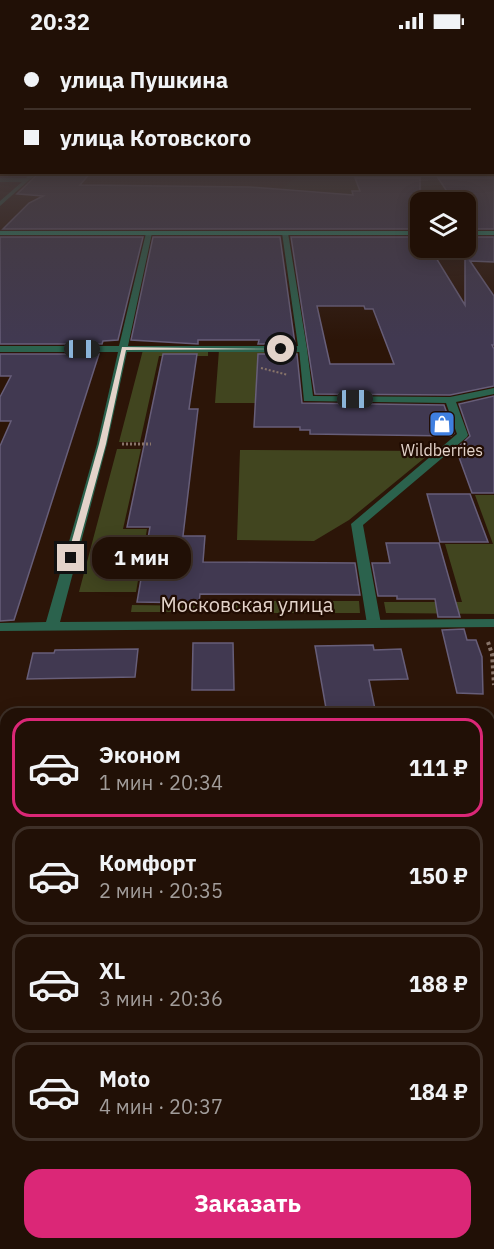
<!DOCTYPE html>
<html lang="ru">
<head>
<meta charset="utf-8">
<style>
  :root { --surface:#211006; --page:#291910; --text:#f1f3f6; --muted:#a29d9b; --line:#3e3028; --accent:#db2777 }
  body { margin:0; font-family:"IBM Plex Sans",sans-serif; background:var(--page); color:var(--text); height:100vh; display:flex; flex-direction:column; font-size:22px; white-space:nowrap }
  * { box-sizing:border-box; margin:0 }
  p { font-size:20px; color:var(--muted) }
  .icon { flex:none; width:33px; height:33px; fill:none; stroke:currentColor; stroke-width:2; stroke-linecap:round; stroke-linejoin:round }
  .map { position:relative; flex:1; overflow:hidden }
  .side { position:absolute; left:0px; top:666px; width:495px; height:542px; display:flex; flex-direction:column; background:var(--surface); border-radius:18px 18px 0 0; box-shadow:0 3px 15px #0003,0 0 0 2px var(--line) }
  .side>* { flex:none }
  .top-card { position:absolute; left:0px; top:0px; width:495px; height:132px; box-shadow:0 3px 15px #0003,0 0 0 2px var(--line); display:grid; align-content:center; height:132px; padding:0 24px; background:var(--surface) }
  .fabs { position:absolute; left:410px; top:150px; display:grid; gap:12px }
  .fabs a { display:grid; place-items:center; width:66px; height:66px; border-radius:12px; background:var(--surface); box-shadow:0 3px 15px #0003,0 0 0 2px var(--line); font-size:30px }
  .end { position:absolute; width:27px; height:27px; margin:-14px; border:8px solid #e3d3ca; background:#111; box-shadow:0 0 0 3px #111 }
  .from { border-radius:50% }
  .bubble { position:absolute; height:42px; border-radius:18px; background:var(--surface); box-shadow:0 3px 15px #0003,0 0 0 2px var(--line); font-size:20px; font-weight:700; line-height:42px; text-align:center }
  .car { position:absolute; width:18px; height:36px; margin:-18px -9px; border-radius:8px; box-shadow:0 0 4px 2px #0007; background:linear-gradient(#222 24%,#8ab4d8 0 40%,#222 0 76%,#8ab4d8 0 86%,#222 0) }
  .top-card b { display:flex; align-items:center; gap:21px; height:57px; font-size:22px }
  .top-card b+b { border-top:2px solid var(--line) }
  .top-card i { width:15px; height:15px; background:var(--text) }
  ul { padding:10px 0 0; list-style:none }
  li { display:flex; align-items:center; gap:18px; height:99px; margin:0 12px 9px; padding:0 12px; border:3px solid var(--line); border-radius:18px }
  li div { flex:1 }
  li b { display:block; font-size:22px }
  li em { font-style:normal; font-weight:700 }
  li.current { border-color:var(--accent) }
  li>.icon { width:54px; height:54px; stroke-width:1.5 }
  .cta { display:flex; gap:12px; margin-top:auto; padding:12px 24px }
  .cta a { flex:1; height:69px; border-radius:18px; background:var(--accent); color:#fff; font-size:24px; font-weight:700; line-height:69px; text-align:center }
  .status { display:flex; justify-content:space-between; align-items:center; height:42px; padding:0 30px; background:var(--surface); direction:ltr }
  .status svg { height:16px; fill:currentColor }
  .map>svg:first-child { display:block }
</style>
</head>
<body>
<div class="status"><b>20:32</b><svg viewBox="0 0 49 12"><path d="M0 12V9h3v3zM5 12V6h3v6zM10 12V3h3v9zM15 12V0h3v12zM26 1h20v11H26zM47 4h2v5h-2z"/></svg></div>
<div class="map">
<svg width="494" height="1207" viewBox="0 0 494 1207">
  <rect width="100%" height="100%" fill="#2c1508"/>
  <path fill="#2a2111" d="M494 129V161L266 159 302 131Z"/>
  <path fill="#41451f" d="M143 308 208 309V314H159L140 400H119Z
    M219 308H297L300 341H260V361H215Z
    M117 407H141L123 487H147L136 550H79Z
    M240 408 433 409 349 478 314 499 237 498Z
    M475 453H494V572L386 571 384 560H462L445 502H493Z
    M235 559H359L360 571H235Z
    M132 563 204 564V570H131Z"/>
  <path fill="#413951" stroke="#675e79" stroke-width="1.5" fill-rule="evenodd" d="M40 130H91L80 143 250 145 353 153 352 149H360L355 136H420V187H3L29 161 43 154 17 152Z
    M438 136H494V187H465V160H454Z
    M0 195H143L118 298 103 299 102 302H0Z
    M153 195H280L295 302H258L259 298H198V302L131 298Z
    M291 195H420V206H430L465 263V195H494V220L470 219 494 254V303H492L494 307V344L450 353 315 352ZM317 264H364L365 267H373L394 322H330Z
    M0 312H99L14 578 0 579V404L11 379H0V355L11 334H0Z
    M163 312H197L189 367H198L183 494H205L203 520 355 521 360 553 200 552 199 561 137 560 150 485H127Z
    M258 312H297L302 361 444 363 454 391 451 394 310 392V388H300V385H254Z
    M494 354V451H472L456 407 470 394 459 362Z
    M427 452H470L488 500H440Z
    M386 501H439L460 575H438L435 557H397V554H378L372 521H390Z
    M464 587 467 598H476L482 615 483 652 457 651 442 588Z
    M193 601H233L234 648H192Z
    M373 603 374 608 401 607 408 637 369 638 376 672H327L315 604Z
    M138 607 135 635 27 637 33 611H54L55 608Z"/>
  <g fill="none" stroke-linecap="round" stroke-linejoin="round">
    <path stroke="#89756a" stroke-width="2" stroke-dasharray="2 2" stroke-linecap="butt" d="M261 326 288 333"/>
    <path stroke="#89756a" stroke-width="3" stroke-dasharray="2 2" stroke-linecap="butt" d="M122 402H151"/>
    <path stroke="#89756a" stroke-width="4" stroke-dasharray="3 3" stroke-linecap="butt" d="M488 600 492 612 494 643"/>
    <path fill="#2b624d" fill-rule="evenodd" d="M303 304 307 307 313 354 450 355 494 346V352L456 360 468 393 467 395 363 483 381 582 379 585H369L367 582 351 482 457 392 446 361 304 359 299 307Z"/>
    <path fill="#2b624d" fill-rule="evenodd" d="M32 130H38L0 164V159L22 140H0V136H26Z
      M149 189 152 191 128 304H298L282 191 285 189 288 191 307 307 303 310H127L107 402 60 580 494 577V585L0 589V581L46 580 97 402 118 310H0V304H119L146 191Z"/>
    <path fill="#298969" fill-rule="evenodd" d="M0 189H420V193H0Z
      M465 189H494V193H465Z"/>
  </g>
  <linearGradient id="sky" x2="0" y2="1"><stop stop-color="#180c04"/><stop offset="0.43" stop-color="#453b3d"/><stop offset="1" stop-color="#453b3d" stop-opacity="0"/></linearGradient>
  <rect width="494" height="298" fill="url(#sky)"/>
  <path fill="#e3d3ca" d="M122 305 284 307 126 308 106 402 75 516 71 518 67 516 99 402Z"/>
  <defs>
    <symbol id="shop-square" viewBox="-11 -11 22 22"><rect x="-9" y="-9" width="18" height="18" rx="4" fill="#3f7fe0" stroke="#210c02"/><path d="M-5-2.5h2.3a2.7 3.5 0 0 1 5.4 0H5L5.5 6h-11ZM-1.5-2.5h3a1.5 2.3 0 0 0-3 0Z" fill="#fff"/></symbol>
  </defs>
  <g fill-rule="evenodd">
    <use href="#shop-square" x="427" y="367" width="30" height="30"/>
  </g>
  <g text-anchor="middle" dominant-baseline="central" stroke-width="4.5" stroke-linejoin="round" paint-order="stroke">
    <g font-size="16" fill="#e3d3ca" stroke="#210c02">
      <text x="442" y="408">Wildberries</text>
    </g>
    <g font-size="20" fill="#e3d3ca" stroke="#210c02">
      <text x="247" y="562">Московская улица</text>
    </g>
  </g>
</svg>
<div class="fabs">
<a><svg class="icon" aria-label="layers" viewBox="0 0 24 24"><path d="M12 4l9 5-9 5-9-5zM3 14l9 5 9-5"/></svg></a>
</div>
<i class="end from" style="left:281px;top:307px"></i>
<i class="end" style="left:71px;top:516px"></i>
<div class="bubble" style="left:92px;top:495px;width:99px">1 мин</div>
<i class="car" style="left:82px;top:307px;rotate:90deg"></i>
<i class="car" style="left:355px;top:357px;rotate:90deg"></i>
<div class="top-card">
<b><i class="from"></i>улица Пушкина</b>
<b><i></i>улица Котовского</b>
</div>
<section class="side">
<ul>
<li class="current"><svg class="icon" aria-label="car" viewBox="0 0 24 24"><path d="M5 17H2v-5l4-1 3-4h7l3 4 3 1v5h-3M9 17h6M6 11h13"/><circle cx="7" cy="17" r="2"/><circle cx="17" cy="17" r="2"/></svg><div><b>Эконом</b><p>1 мин · 20:34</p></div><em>111 ₽</em></li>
<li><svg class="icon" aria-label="car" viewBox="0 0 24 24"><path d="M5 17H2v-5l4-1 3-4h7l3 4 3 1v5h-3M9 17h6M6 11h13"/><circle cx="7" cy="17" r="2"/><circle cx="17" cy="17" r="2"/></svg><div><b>Комфорт</b><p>2 мин · 20:35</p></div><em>150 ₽</em></li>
<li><svg class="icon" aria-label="car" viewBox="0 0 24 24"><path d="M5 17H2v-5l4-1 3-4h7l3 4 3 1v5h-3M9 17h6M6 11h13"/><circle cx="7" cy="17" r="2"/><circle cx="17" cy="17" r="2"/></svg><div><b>XL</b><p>3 мин · 20:36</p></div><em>188 ₽</em></li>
<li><svg class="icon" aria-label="car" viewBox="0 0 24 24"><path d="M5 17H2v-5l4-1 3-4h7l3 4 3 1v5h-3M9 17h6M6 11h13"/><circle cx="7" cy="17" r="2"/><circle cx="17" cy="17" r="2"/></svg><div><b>Moto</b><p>4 мин · 20:37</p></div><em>184 ₽</em></li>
</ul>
<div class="cta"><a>Заказать</a></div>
</section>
</div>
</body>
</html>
